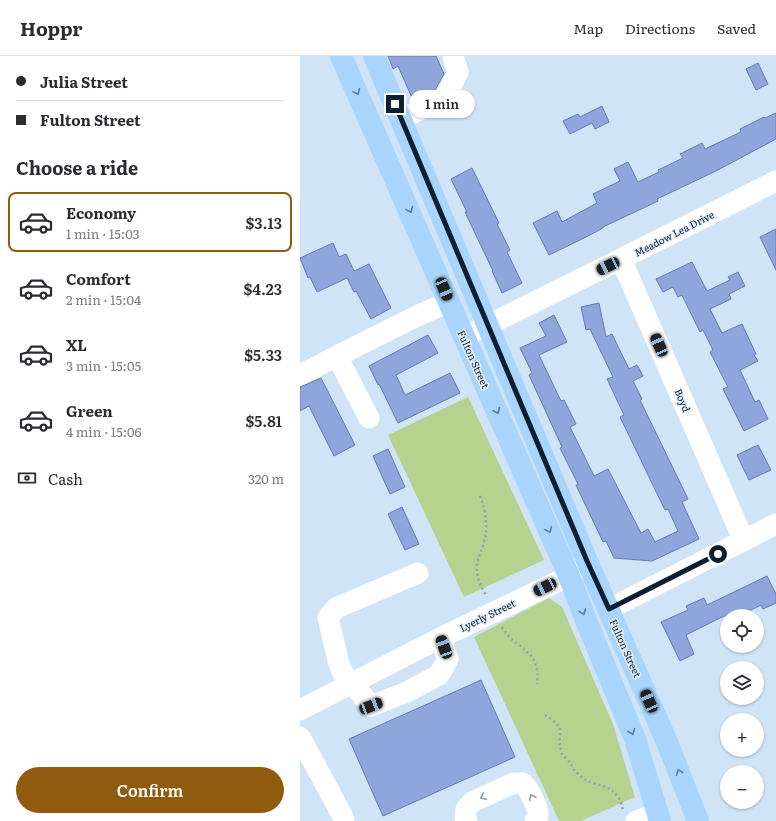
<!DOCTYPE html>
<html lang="en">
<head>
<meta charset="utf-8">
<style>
  :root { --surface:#fff; --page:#f2f2f3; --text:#2b2b33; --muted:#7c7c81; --line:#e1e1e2; --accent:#905a0f }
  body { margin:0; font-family:Literata,serif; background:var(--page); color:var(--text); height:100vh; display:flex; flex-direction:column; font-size:15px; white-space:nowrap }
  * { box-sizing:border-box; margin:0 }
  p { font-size:13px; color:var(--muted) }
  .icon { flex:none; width:22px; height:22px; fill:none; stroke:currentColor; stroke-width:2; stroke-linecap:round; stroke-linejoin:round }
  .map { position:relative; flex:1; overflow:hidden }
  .drawer { display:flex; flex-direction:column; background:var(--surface); width:300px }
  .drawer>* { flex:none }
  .hud { display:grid; align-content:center; height:88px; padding:0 16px; background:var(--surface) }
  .controls { position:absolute; left:420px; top:553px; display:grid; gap:8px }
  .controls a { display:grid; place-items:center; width:44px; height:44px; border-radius:50%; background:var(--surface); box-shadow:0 1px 3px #0004; font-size:20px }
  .end { position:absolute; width:18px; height:18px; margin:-9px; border:5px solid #0b1f30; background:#fff; box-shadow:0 0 0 2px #fff }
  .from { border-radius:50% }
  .bubble { position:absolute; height:28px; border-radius:14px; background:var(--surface); box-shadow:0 1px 3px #0004; font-size:13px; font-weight:600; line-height:28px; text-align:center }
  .car { position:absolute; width:12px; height:24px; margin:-12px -6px; border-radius:5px; box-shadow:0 0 3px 1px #0007; background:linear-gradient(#222 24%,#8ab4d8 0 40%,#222 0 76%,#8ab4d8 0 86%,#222 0) }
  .hud b { display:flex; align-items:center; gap:14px; height:38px; font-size:15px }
  .hud b+b { border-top:1px solid var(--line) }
  .hud i { width:10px; height:10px; background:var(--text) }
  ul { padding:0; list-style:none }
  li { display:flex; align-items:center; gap:12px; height:60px; margin:0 8px 6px; padding:0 8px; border:2px solid transparent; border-radius:8px }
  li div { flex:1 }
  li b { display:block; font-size:15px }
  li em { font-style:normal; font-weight:600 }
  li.active { border-color:var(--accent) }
  li>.icon { width:36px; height:36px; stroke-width:1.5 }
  h2 { padding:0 16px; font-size:18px; line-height:48px }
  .pay { display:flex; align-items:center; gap:10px; height:44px; padding:0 16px; font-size:15px }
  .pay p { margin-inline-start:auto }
  .button { display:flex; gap:8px; margin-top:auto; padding:8px 16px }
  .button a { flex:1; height:46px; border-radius:24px; background:var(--accent); color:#fff; font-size:16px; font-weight:600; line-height:46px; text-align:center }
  header { display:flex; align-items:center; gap:24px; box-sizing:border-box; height:56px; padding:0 20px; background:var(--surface); border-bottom:1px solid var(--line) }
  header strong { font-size:19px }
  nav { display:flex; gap:22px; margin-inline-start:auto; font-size:14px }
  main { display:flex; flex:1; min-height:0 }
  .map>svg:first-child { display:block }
</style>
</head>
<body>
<header>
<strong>Hoppr</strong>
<nav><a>Map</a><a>Directions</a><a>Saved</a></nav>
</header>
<main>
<section class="drawer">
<div class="hud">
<b><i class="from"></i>Julia Street</b>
<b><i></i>Fulton Street</b>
</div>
<h2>Choose a ride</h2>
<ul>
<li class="active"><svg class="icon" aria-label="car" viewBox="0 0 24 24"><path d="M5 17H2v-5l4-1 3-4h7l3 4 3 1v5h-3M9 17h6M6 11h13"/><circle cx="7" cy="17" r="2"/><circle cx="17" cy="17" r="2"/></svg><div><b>Economy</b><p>1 min · 15:03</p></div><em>$3.13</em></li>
<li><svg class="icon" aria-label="car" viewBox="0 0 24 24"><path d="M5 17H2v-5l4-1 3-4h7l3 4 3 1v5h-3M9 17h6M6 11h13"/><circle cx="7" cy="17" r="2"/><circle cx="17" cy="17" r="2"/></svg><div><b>Comfort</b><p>2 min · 15:04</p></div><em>$4.23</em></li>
<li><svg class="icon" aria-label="car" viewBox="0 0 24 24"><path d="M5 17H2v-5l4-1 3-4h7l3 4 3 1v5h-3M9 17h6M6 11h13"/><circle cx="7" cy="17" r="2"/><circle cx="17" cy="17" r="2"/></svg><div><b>XL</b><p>3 min · 15:05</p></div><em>$5.33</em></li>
<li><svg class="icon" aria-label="car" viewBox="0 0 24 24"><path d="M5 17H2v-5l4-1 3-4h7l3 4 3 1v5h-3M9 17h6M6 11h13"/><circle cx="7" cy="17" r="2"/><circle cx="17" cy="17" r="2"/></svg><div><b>Green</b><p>4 min · 15:06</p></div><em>$5.81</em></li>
</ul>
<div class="pay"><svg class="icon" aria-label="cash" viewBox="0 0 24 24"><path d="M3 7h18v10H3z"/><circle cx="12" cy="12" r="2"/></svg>Cash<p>320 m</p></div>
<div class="button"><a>Confirm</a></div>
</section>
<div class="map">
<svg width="476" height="765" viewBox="0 0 476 765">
  <rect width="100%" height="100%" fill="#d0e4f7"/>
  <path fill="#b5d38f" d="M168 341 244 504 164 541 88 379Z
    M249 542 262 551 313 668 335 741 281 765H259L174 581Z"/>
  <path fill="#8fa5dc" stroke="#667aae" d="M88 0H136L144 18 135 34 113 44 98 10 93 13Z
    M458 7 468 28 456 34 446 13Z
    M302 50 309 66 295 73 292 67 270 78 263 65 278 58 280 61Z
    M476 57V83L416 115 357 143 358 145 303 171V172L284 182 249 199 233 167 257 155 262 166 297 147 293 138 320 125 314 113 328 106 338 126 359 116 358 114 383 102 380 98 402 87 405 93 441 76 440 73 464 61 465 62Z
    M172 112 199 167 197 168 210 194 207 196 222 227 202 237 192 215H193L165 156H167L151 123Z
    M476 173V214L460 181Z
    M33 187 39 201 46 198 54 215 69 208 91 252 71 263 56 235 54 236 47 222 17 236 10 221 8 222 0 202Z
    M392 206 407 235 430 224 428 221 438 216 445 230 429 238 431 243 410 253 422 277 442 268 456 298 454 299 458 305 440 314 455 346 459 344 468 363 444 375 423 333 428 331 410 296 413 294 403 274 400 276 382 239 378 241 373 231 363 236 356 223Z
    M299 247 306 281 312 278 329 313 337 309 343 320 333 325 342 343 340 344 388 443 382 446 399 483 352 505 314 502 306 485 303 486 276 429 278 428 260 392 262 391 229 319 232 317 220 292 246 280 239 267 254 259 267 286 239 299 261 345 264 344 276 368 270 371 294 420 308 413 341 477 348 473 355 486 378 475 368 453 365 454 320 361 324 359 307 323 313 321 290 273 286 274 281 251Z
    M128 279 138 297 96 319 105 339 150 317 160 337 98 367 79 328 78 329 69 310Z
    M21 322 55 389 34 400 9 350 0 355V331Z
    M458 389 471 414 449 424 437 399Z
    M88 393 105 431 90 438 73 400Z
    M102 451 119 488 105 494 88 458Z
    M467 520 476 538V547L463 553 461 549 439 560H424L386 579 394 598 380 605 361 566 388 554 386 550 404 542 407 549Z
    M181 624 215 701 83 760 49 683Z"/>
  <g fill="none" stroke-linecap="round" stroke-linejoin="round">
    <path stroke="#8ca0b2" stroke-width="2.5" stroke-dasharray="2 3" stroke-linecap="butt" d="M180 440C186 455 188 471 184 487 181 496 176 504 177 514 177 524 182 532 187 541
      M202 571C217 596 241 592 237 628
      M245 659C269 674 256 674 261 695 262 700 265 701 268 704 272 708 273 714 277 717 294 735 316 722 323 754"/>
    <path stroke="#fff" stroke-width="21" d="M101 63 145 42 158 16 153 0
      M321 203 444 485
      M164 281 321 203 476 125
      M0 319 37 300
      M69 362 37 300 119 259 149 246
      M309 553 476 468
      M52 627 71 650 107 636 139 619 148 603 140 582
      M48 629 39 608 28 562 36 552 118 517
      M0 654 140 582 269 520 282 509
      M0 681 42 759 44 765
      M167 765 165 761 166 753 172 746 214 727H223C228 732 239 752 238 759 238 761 236 764 235 765
      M336 765 358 757"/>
    <path stroke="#a9d5fd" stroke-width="22" d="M41 0 269 520 287 567 335 683 360 765
      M74 0 287 505 367 686 398 765"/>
  </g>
  <defs><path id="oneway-chevron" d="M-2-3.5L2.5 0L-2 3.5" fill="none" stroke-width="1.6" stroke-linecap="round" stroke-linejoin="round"/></defs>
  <g stroke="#5a7a96">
    <use href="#oneway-chevron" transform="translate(57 36) rotate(66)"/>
    <use href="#oneway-chevron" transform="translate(110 154) rotate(66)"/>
    <use href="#oneway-chevron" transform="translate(197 355) rotate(66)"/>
    <use href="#oneway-chevron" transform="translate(249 474) rotate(66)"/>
    <use href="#oneway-chevron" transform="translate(283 556) rotate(70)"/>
    <use href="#oneway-chevron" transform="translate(332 676) rotate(68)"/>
    <use href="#oneway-chevron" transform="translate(379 716) rotate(-111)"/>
  </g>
  <g stroke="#919aa2">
    <use href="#oneway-chevron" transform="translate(183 741) rotate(155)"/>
    <use href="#oneway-chevron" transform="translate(232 741) rotate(-114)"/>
  </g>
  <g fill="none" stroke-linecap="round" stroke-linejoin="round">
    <path stroke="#0b1f30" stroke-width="5" d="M95 48 287 505 309 553 418 498"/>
  </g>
  <g text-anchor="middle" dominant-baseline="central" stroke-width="3" stroke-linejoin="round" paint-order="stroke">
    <g font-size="10" fill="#0b1f30" stroke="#e6f0fa">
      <text transform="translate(374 177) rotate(-27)">Meadow Lea Drive</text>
      <text transform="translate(174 303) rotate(66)">Fulton Street</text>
      <text transform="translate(383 344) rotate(67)">Boyd</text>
      <text transform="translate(187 559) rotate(-26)">Lyerly Street</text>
      <text transform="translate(326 592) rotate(66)">Fulton Street</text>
    </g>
  </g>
</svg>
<div class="controls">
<a><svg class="icon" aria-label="locate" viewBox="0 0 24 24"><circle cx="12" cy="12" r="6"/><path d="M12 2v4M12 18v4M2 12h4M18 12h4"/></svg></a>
<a><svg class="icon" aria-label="layers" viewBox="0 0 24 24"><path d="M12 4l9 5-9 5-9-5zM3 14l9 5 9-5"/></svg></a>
<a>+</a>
<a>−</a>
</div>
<i class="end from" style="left:418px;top:498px"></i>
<i class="end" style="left:95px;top:48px"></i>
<div class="bubble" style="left:109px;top:34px;width:66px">1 min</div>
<i class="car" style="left:308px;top:210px;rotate:244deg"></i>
<i class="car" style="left:144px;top:233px;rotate:157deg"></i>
<i class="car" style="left:359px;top:289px;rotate:336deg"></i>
<i class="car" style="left:245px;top:531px;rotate:244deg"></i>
<i class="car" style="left:144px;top:591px;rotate:340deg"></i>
<i class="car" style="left:349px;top:645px;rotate:336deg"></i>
<i class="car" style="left:71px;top:650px;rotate:69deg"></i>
</div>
</main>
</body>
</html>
